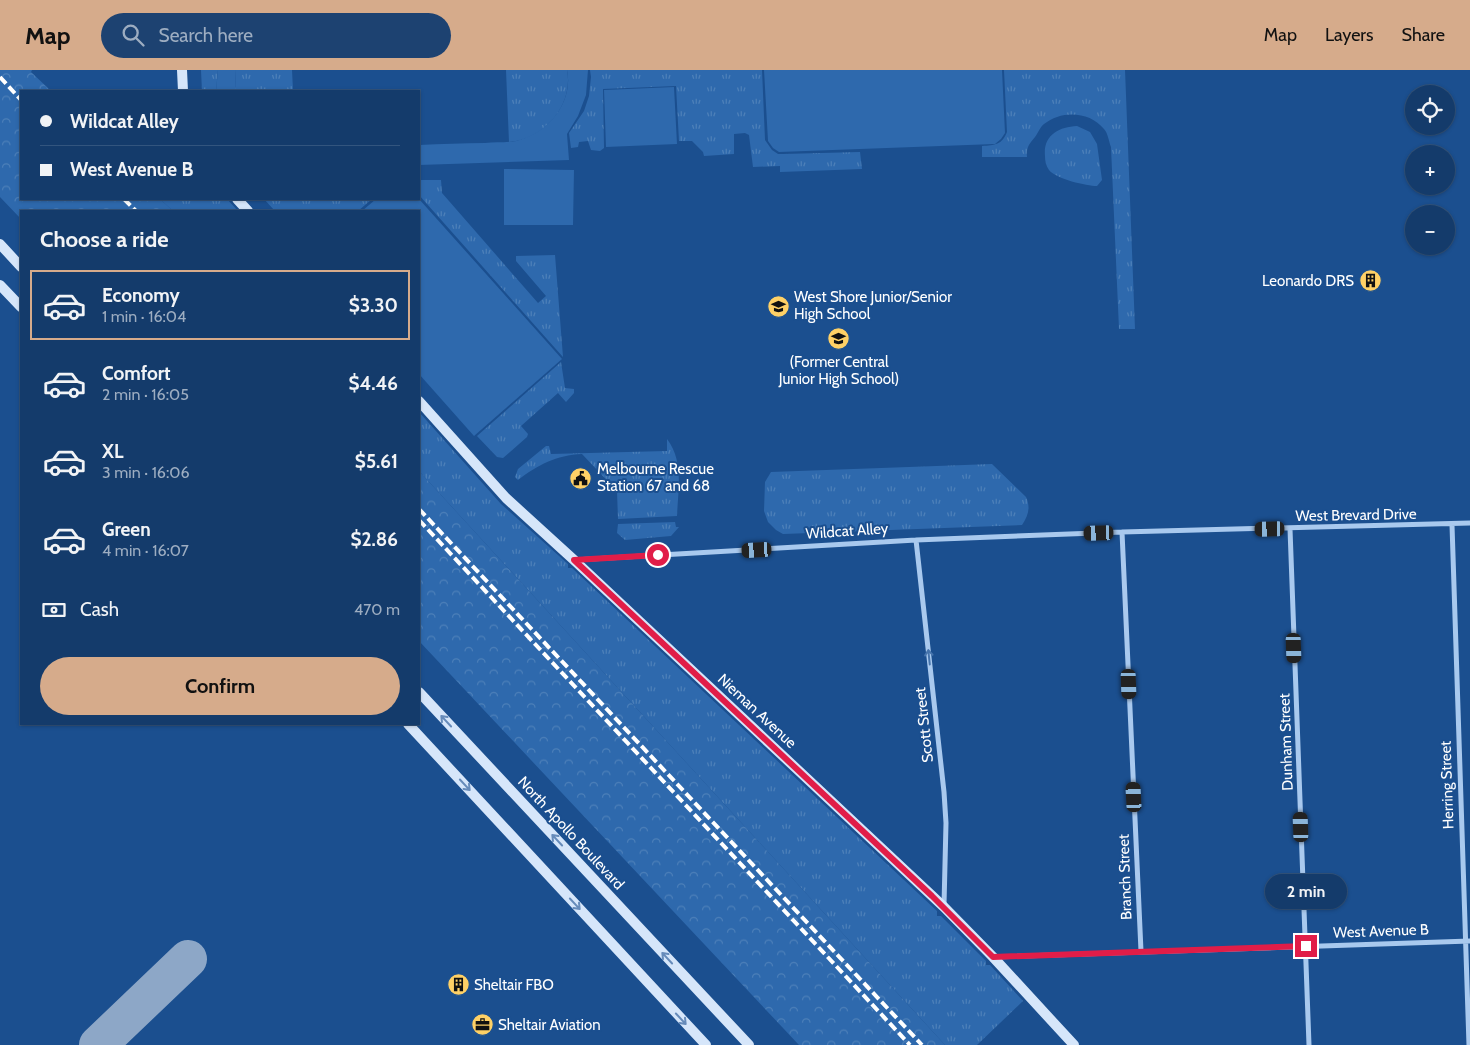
<!DOCTYPE html>
<html lang="en">
<head>
<meta charset="utf-8">
<style>
  :root { --surface:#143b6b; --page:#1d4271; --text:#f1f3f6; --muted:#9dadc1; --line:#33557e; --accent:#d6ab8b }
  body { margin:0; font-family:Cabin,sans-serif; background:var(--page); color:var(--text); height:100vh; display:flex; flex-direction:column; font-size:19px; white-space:nowrap }
  * { box-sizing:border-box; margin:0 }
  p { font-size:16px; color:var(--muted) }
  .icon { flex:none; width:28px; height:28px; fill:none; stroke:currentColor; stroke-width:2; stroke-linecap:round; stroke-linejoin:round }
  .map { position:relative; flex:1; overflow:hidden }
  .drawer { position:absolute; left:20px; top:140px; width:400px; height:515px; display:flex; flex-direction:column; background:var(--surface); border-radius:0px; box-shadow:0 1px 4px #0004,0 0 0 1px var(--line) }
  .drawer>* { flex:none }
  .banner { position:absolute; left:20px; top:20px; width:400px; height:110px; border-radius:0px; box-shadow:0 1px 4px #0004,0 0 0 1px var(--line); display:grid; align-content:center; height:110px; padding:0 20px; background:var(--surface) }
  .buttons { position:absolute; left:1405px; top:15px; display:grid; gap:10px }
  .buttons a { display:grid; place-items:center; width:50px; height:50px; border-radius:50%; background:var(--surface); box-shadow:0 1px 4px #0004,0 0 0 1px var(--line); font-size:25px }
  .end { position:absolute; width:22px; height:22px; margin:-11px; border:6px solid #e11d48; background:#fff; box-shadow:0 0 0 2px #fff }
  .from { border-radius:50% }
  .bubble { position:absolute; height:35px; border-radius:18px; background:var(--surface); box-shadow:0 1px 4px #0004,0 0 0 1px var(--line); font-size:16px; font-weight:700; line-height:35px; text-align:center }
  .car { position:absolute; width:15px; height:30px; margin:-15px -8px; border-radius:6px; box-shadow:0 0 4px 1px #0007; background:linear-gradient(#222 24%,#8ab4d8 0 40%,#222 0 76%,#8ab4d8 0 86%,#222 0) }
  .banner b { display:flex; align-items:center; gap:18px; height:48px; font-size:19px }
  .banner b+b { border-top:1px solid var(--line) }
  .banner i { width:12px; height:12px; background:var(--text) }
  ul { padding:0; list-style:none }
  li { display:flex; align-items:center; gap:15px; height:70px; margin:0 10px 8px; padding:0 10px; border:2px solid transparent; border-radius:0px }
  li div { flex:1 }
  li b { display:block; font-size:19px }
  li em { font-style:normal; font-weight:700 }
  li.current { border-color:var(--accent) }
  li>.icon { width:45px; height:45px; stroke-width:1.5 }
  h2 { padding:0 20px; font-size:22px; line-height:60px }
  .pay { display:flex; align-items:center; gap:12px; height:55px; padding:0 20px; font-size:19px }
  .pay p { margin-inline-start:auto }
  .action { display:flex; gap:10px; margin-top:auto; padding:10px 20px }
  .action a { flex:1; height:58px; border-radius:30px; background:var(--accent); color:#111; font-size:20px; font-weight:700; line-height:58px; text-align:center }
  header { display:flex; align-items:center; gap:30px; box-sizing:border-box; height:70px; padding:0 25px; background:var(--accent); color:#111 }
  header strong { font-size:24px }
  nav { display:flex; gap:28px; margin-inline-start:auto; font-size:18px }
  .search { width:350px; height:45px; background:var(--page); display:flex; align-items:center; gap:12px; box-sizing:border-box; padding:0 18px; border-radius:28px; color:var(--muted); font-size:19px }
  .map>svg:first-child { display:block }
</style>
</head>
<body>
<header>
<strong>Map</strong>
<div class="search"><svg class="icon" aria-label="search" viewBox="0 0 24 24"><circle cx="10" cy="10" r="6"/><path d="M15 15l6 6"/></svg>Search here</div>
<nav><a>Map</a><a>Layers</a><a>Share</a></nav>
</header>
<div class="map">
<svg width="1470" height="975" viewBox="0 0 1470 975">
  <defs>
    <pattern id="grass-tufts" width="24" height="20" patternUnits="userSpaceOnUse" patternTransform="scale(1.25)"><rect width="24" height="20" fill="#2e69ad"/><path d="M3 7l-1-3M5 7V3M7 7l1-3M15 17l-1-3M17 17v-4M19 17l1-3" fill="none" stroke="#4d80b9"/></pattern>
    <pattern id="forest-crowns" width="20" height="18" patternUnits="userSpaceOnUse" patternTransform="scale(1.25)"><rect width="20" height="18" fill="#2e69ad"/><path d="M2 6a3 3 0 1 1 6 0M12 15a3 3 0 1 1 6 0" fill="none" stroke="#4d80b9"/></pattern>
  </defs>
  <rect width="100%" height="100%" fill="#1b4f8f"/>
  <path fill="url(#grass-tufts)" d="M201 0H218L216 21H202Z
    M236 0H292L293 21H235Z
    M506 0H567C574 35 544 70 509 72Z
    M590 0H762L765 70 772 80 778 84H783L860 82 862 99 780 102V96L753 97 749 65 745 63 734 64V84L704 86 703 82 692 71H679L676 16 603 19 604 78 600 81 591 80 588 71 579 72 578 77 571 78 569 63 584 41 589 26 591 7Z
    M1004 0H1125L1135 259H1119L1111 77C1109 72 1108 63 1104 59 1090 41 1061 40 1044 54 1040 57 1038 63 1035 67 1029 74 1026 78 1027 87H982V76C995 75 1002 75 1007 62Z
    M1077 56 1090 62 1097 74 1102 110 1097 116C1087 116 1056 109 1049 100 1046 96 1045 91 1045 86 1043 65 1059 57 1077 56Z
    M419 110H441L442 123 538 233 546 226 516 191V186L555 185 563 287 419 125Z
    M160 129H227L238 141H173Z
    M264 129H372L358 141H275Z
    M561 292 565 318 574 319V323L566 332 558 323 521 356 528 364 527 367 503 388 497 387 477 366Z
    M419 342 501 434 568 494V498H572L937 841V846H941L986 891V895H990L1023 931 977 975H945L419 401Z
    M667 369C684 391 678 420 677 446L618 449 617 421 582 384C556 385 538 395 518 410L515 407 518 399 546 376H549L551 384 667 381Z
    M992 394 1026 427C1031 438 1028 446 1022 455L783 464 776 460 768 452 764 441 765 412 771 402Z
    M675 452 676 457H679L671 466 625 470 617 463 618 454Z"/>
  <path fill="url(#forest-crowns)" d="M0 0H32L31 2 51 21H21V129H160L173 141H21V149L0 127Z
    M419 401 945 975H799L419 571Z"/>
  <path fill="#2e69ad" d="M218 0H236L235 21H216Z
    M567 0H588L586 25 578 46 567 64 569 90 419 95V75C441 74 463 73 485 73 495 72 506 73 516 71 547 64 574 33 567 0Z
    M764 0H1002L1005 63 1001 69 995 74 779 82 773 78 768 71Z
    M674 17 677 74 606 77 604 20Z
    M504 99 574 100 573 155H504Z
    M376 129H419L562 289 474 366 419 304V141H362Z"/>
  <g fill="none" stroke-linecap="round" stroke-linejoin="round">
    <path stroke="#8da7c7" stroke-width="38" d="M98 975 188 889"/>
    <path stroke="#a9c9ee" stroke-width="5" d="M1452 455 1469 975
      M1290 459 1309 975
      M1122 462 1141 881
      M916 470 944 722 946 753 944 835
      M574 490 916 470 1122 462 1470 453
      M993 887 1470 871"/>
    <path stroke="#d6e6fa" stroke-width="10" d="M182 0 183 21
      M237 129 248 141
      M0 174 21 197
      M0 215 21 237
      M419 331 506 428 574 490 944 837 993 887 1074 975
      M419 622 749 975
      M408 654 706 975"/>
    <path stroke="#fff" stroke-width="4" stroke-dasharray="9 4" stroke-linecap="butt" d="M0 7 21 30
      M124 129 136 141
      M419 439 922 975
      M419 450 910 975"/>
  </g>
  <defs><path id="oneway-shaft" d="M-6 0H5M1.5-3L5.5 0L1.5 3" fill="none" stroke-width="1.6" stroke-linecap="round" stroke-linejoin="round" transform="scale(1.25)"/></defs>
  <use stroke="#4674ac" href="#oneway-shaft" transform="translate(929 587) rotate(-96)"/>
  <g stroke="#668bba">
    <use href="#oneway-shaft" transform="translate(446 651) rotate(-133)"/>
    <use href="#oneway-shaft" transform="translate(465 715) rotate(47)"/>
    <use href="#oneway-shaft" transform="translate(557 770) rotate(-133)"/>
    <use href="#oneway-shaft" transform="translate(575 834) rotate(47)"/>
    <use href="#oneway-shaft" transform="translate(667 888) rotate(-133)"/>
    <use href="#oneway-shaft" transform="translate(681 949) rotate(47)"/>
  </g>
  <g fill="none" stroke-linecap="round" stroke-linejoin="round">
    <path stroke="#e11d48" stroke-width="6" d="M658 485 574 490 932 826 993 887 1306 876"/>
  </g>
  <defs>
    <symbol id="building-disc" viewBox="-11 -11 22 22"><circle r="9.5" fill="#ffd166" stroke="#1b4f8f"/><path d="M-4-6H4V6H1V3H-1V6H-4ZM-2.5-4.3h1.7v1.8h-1.7ZM.8-4.3h1.7v1.8H.8ZM-2.5-1h1.7V.8h-1.7ZM.8-1h1.7V.8H.8Z" fill="#111"/></symbol>
    <symbol id="school-disc" viewBox="-11 -11 22 22"><circle r="9.5" fill="#ffd166" stroke="#1b4f8f"/><path d="M0-5L7-2L0 1L-7-2ZM-4 1L0 2.5L4 1V4Q0 6-4 4Z" fill="#111"/></symbol>
    <symbol id="civic-disc" viewBox="-11 -11 22 22"><circle r="9.5" fill="#ffd166" stroke="#1b4f8f"/><path d="M-.6-6.5H3V-4.5H.6V-3L4-1V1h2V6H-6V1h2V-1L-.6-3ZM-1.2 2.5V6h2.4V2.5Z" fill="#111"/></symbol>
    <symbol id="office-disc" viewBox="-11 -11 22 22"><circle r="9.5" fill="#ffd166" stroke="#1b4f8f"/><path d="M-6-3h4V-5.5h4V-3h4V5H-6ZM-1-4.5V-3h2v-1.5ZM-6 0V1H6V0Z" fill="#111"/></symbol>
  </defs>
  <g fill-rule="evenodd">
    <use href="#building-disc" x="1358" y="198" width="25" height="25"/>
    <use href="#school-disc" x="766" y="224" width="25" height="25"/>
    <use href="#school-disc" x="826" y="256" width="25" height="25"/>
    <use href="#civic-disc" x="568" y="396" width="25" height="25"/>
    <use href="#building-disc" x="446" y="902" width="25" height="25"/>
    <use href="#office-disc" x="470" y="942" width="25" height="25"/>
  </g>
  <g text-anchor="middle" dominant-baseline="central" stroke-width="4" stroke-linejoin="round" paint-order="stroke">
    <g font-size="15" fill="#fff" stroke="#1b4f8f" text-anchor="start">
      <text x="1354" y="211" text-anchor="end">Leonardo DRS</text>
      <text x="794" y="227">West Shore Junior/Senior<tspan x="794" dy="17">High School</tspan></text>
      <text x="839" y="292" text-anchor="middle">(Former Central<tspan x="839" dy="17">Junior High School)</tspan></text>
      <text x="597" y="399">Melbourne Rescue<tspan x="597" dy="17">Station 67 and 68</tspan></text>
      <text x="474" y="915">Sheltair FBO</text>
      <text x="498" y="955">Sheltair Aviation</text>
    </g>
    <g font-size="15" fill="#fff" stroke="#1b4f8f">
      <text transform="translate(1356 445) rotate(-1)">West Brevard Drive</text>
      <text transform="translate(847 461) rotate(-4)">Wildcat Alley</text>
      <text transform="translate(757 641) rotate(43)">Nieman Avenue</text>
      <text transform="translate(924 655) rotate(-96)">Scott Street</text>
      <text transform="translate(1286 672) rotate(-92)">Dunham Street</text>
      <text transform="translate(1447 715) rotate(-92)">Herring Street</text>
      <text transform="translate(571 763) rotate(47)">North Apollo Boulevard</text>
      <text transform="translate(1125 807) rotate(-92)">Branch Street</text>
      <text transform="translate(1381 861) rotate(-2)">West Avenue B</text>
    </g>
  </g>
</svg>
<div class="buttons">
<a><svg class="icon" aria-label="locate" viewBox="0 0 24 24"><circle cx="12" cy="12" r="6"/><path d="M12 2v4M12 18v4M2 12h4M18 12h4"/></svg></a>
<a>+</a>
<a>−</a>
</div>
<i class="end from" style="left:658px;top:485px"></i>
<i class="end" style="left:1306px;top:876px"></i>
<div class="bubble" style="left:1265px;top:804px;width:82px">2 min</div>
<i class="car" style="left:1270px;top:459px;rotate:269deg"></i>
<i class="car" style="left:1099px;top:463px;rotate:268deg"></i>
<i class="car" style="left:757px;top:480px;rotate:267deg"></i>
<i class="car" style="left:1294px;top:578px;rotate:178deg"></i>
<i class="car" style="left:1129px;top:614px;rotate:178deg"></i>
<i class="car" style="left:1134px;top:727px;rotate:357deg"></i>
<i class="car" style="left:1301px;top:757px;rotate:358deg"></i>
<div class="banner">
<b><i class="from"></i>Wildcat Alley</b>
<b><i></i>West Avenue B</b>
</div>
<section class="drawer">
<h2>Choose a ride</h2>
<ul>
<li class="current"><svg class="icon" aria-label="car" viewBox="0 0 24 24"><path d="M5 17H2v-5l4-1 3-4h7l3 4 3 1v5h-3M9 17h6M6 11h13"/><circle cx="7" cy="17" r="2"/><circle cx="17" cy="17" r="2"/></svg><div><b>Economy</b><p>1 min · 16:04</p></div><em>$3.30</em></li>
<li><svg class="icon" aria-label="car" viewBox="0 0 24 24"><path d="M5 17H2v-5l4-1 3-4h7l3 4 3 1v5h-3M9 17h6M6 11h13"/><circle cx="7" cy="17" r="2"/><circle cx="17" cy="17" r="2"/></svg><div><b>Comfort</b><p>2 min · 16:05</p></div><em>$4.46</em></li>
<li><svg class="icon" aria-label="car" viewBox="0 0 24 24"><path d="M5 17H2v-5l4-1 3-4h7l3 4 3 1v5h-3M9 17h6M6 11h13"/><circle cx="7" cy="17" r="2"/><circle cx="17" cy="17" r="2"/></svg><div><b>XL</b><p>3 min · 16:06</p></div><em>$5.61</em></li>
<li><svg class="icon" aria-label="car" viewBox="0 0 24 24"><path d="M5 17H2v-5l4-1 3-4h7l3 4 3 1v5h-3M9 17h6M6 11h13"/><circle cx="7" cy="17" r="2"/><circle cx="17" cy="17" r="2"/></svg><div><b>Green</b><p>4 min · 16:07</p></div><em>$2.86</em></li>
</ul>
<div class="pay"><svg class="icon" aria-label="cash" viewBox="0 0 24 24"><path d="M3 7h18v10H3z"/><circle cx="12" cy="12" r="2"/></svg>Cash<p>470 m</p></div>
<div class="action"><a>Confirm</a></div>
</section>
</div>
</body>
</html>
